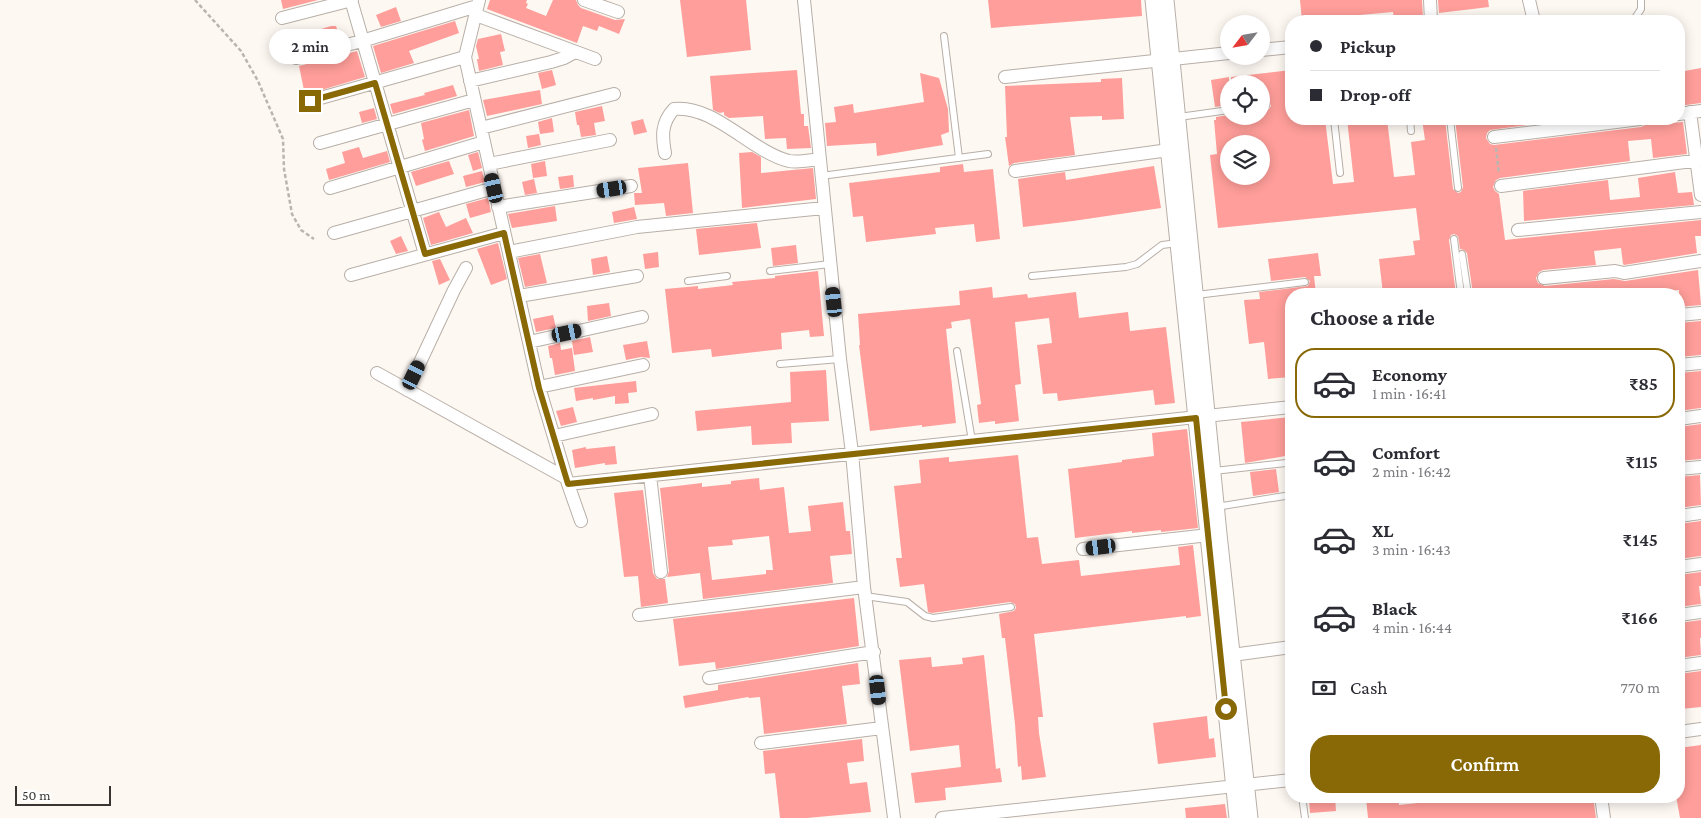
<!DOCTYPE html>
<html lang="en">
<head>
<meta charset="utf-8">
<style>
  :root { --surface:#fff; --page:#f7f7f7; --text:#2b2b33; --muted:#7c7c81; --line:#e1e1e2; --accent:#886906 }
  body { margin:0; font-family:"Crimson Pro",serif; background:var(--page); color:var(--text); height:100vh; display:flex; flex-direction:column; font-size:19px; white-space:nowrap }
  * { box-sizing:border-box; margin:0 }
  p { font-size:16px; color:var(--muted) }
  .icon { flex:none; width:28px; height:28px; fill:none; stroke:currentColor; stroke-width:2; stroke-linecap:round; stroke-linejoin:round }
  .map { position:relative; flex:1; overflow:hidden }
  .sheet { position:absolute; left:1285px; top:288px; width:400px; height:515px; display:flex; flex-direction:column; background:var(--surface); border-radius:20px; box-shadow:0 2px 12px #0003 }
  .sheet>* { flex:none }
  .top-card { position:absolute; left:1285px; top:15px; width:400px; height:110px; border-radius:20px; box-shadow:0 2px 12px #0003; display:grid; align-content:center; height:110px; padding:0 25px; background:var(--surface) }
  .needle { width:32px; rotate:239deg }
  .buttons { position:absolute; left:1220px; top:15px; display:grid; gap:10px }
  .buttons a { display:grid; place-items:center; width:50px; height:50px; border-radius:50%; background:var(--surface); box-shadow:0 2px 12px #0003; font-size:25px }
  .scale { position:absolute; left:15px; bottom:12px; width:96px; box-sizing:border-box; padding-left:5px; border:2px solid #393532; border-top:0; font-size:14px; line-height:18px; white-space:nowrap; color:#393532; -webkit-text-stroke:4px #fff; paint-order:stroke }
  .end { position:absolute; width:22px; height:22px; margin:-11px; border:6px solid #886906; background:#fff; box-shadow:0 0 0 2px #fff }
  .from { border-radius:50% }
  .bubble { position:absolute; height:35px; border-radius:18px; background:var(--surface); box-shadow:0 2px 12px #0003; font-size:16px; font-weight:600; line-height:35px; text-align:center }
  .car { position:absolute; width:15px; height:30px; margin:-15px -8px; border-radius:6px; box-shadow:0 0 4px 1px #0007; background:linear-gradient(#222 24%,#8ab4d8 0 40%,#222 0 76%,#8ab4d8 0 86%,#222 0) }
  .top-card b { display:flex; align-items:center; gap:18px; height:48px; font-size:19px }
  .top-card b+b { border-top:1px solid var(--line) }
  .top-card i { width:12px; height:12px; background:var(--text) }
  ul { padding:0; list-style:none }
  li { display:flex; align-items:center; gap:15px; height:70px; margin:0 10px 8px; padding:0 15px; border:2px solid transparent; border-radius:20px }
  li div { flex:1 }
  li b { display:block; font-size:19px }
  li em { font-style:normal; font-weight:600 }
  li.current { border-color:var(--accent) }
  li>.icon { width:45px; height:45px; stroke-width:1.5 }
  h2 { padding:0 25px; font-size:22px; line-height:60px }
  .pay { display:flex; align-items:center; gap:12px; height:55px; padding:0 25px; font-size:19px }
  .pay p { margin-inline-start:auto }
  .action { display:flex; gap:10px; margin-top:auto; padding:10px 25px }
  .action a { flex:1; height:58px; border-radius:20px; background:var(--accent); color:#fff; font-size:20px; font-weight:600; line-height:58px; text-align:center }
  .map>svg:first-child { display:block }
</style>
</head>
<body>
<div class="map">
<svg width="1701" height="818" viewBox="0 0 1701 818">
  <rect width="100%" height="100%" fill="#fef8f3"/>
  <path fill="#ff9e9a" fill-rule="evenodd" d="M281 0H318L283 9Z
    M490 0H527L526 3 528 4 526 8 546 16 553 0H576L578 5 581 8 615 20 625 19 619 34 599 26 597 31 583 26 577 43 487 9Z
    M680 0H746L751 50 687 57Z
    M988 0H1141L1142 16 991 28Z
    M1300 0H1422L1423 17 1394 21 1393 12 1349 16 1350 20 1302 21Z
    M1438 0H1488L1489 7 1439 13Z
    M396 7 401 21 381 27 376 15Z
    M455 21 459 33 409 51 414 63 381 73 373 46Z
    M331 26H336L340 38 296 50 292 38Z
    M501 34 505 51 500 52 503 65 479 71 477 59H479L476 46 478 39Z
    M357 51 365 77 305 95 299 66Z
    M1701 68V103L1679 106V72Z
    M552 70 556 85 542 89 538 73Z
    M797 70 801 114H804V126H808L811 148 787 149 786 138 765 139 763 116 729 118 724 115V112L720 113 713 110 710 76Z
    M1291 70V119H1325L1333 184 1354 182 1347 119H1387L1394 177 1415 175 1411 142 1425 140 1422 119H1445L1453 189 1458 193 1461 192 1463 187 1455 119H1542V123L1490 130 1487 133 1486 138 1490 144 1494 145 1641 127 1645 125 1648 120 1660 119V124L1683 122 1687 154 1653 158 1651 139 1628 141 1630 161 1500 178 1496 180 1493 187 1495 191 1499 194 1505 240 1701 220V236H1695L1697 253 1624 265 1623 264 1621 248 1594 251 1596 265 1543 270 1539 272 1536 278 1538 283 1545 286 1614 279 1625 281 1698 270 1701 305 1679 307V290L1631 294H1473L1467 253 1464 250 1460 249 1458 236 1454 234 1451 235 1449 240 1456 294H1383L1379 259 1415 255 1413 241 1420 240 1416 208 1218 228 1210 155 1217 154 1214 120H1216V117L1229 115V119L1261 116V111L1269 109 1271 106 1268 100 1261 101V84H1231V77ZM1261 140V176H1229V143Z
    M920 73 939 78 948 109 949 132 941 135 943 145 877 156 876 143 827 146 825 123 836 122 834 107 853 104 854 113 924 102Z
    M1229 77V105L1215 107 1211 80Z
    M1122 78 1124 119 1102 120V116L1070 117 1075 155 1014 163 1009 166 1005 137H1007L1005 86 1101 82V79Z
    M453 85 457 96 393 114 390 104 425 95 424 93Z
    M540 90 542 104 487 116 483 100Z
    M602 106 605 121 594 123 596 135 581 137 579 125H577L575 112Z
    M374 108 377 119 362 123 359 112Z
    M469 110 474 136 425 151 422 140 424 139 421 123Z
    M552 118 554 132 540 134 538 122Z
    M643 119 647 132 634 135 631 122Z
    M539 134 541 145 528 148 526 136Z
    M359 147 363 158 387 151 390 162 329 180 326 169 345 163 342 152Z
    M478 152 482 168 473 171 468 155Z
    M752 152 761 157V173L813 168 816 199 742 208 739 153Z
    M449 161 454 174 416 186 411 172Z
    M545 161 547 176 533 178 531 164Z
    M688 163 693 213 666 216 664 203 635 205 634 193H642L638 168Z
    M963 164 964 172 993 169 1000 239 976 242 974 224 935 228 936 234 866 242 863 216 853 217 849 183 940 172V167Z
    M1154 166 1161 208 1073 221 1023 227 1018 179 1065 172 1066 180Z
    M482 171 485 182 466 187 463 176Z
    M1675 172 1678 193 1692 192 1694 205 1524 221 1523 191 1608 180 1610 200 1640 197 1638 178Z
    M573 175 574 187 560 189 558 177Z
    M534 179 537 193 525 195 522 182Z
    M488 198 491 212 470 218 466 204Z
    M555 206 557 221 512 228 508 214Z
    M634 207 637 219 614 223 612 212Z
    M439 212 446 227 466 218 473 233 431 245 423 218Z
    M757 223 761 248 699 255 696 229Z
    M401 236 408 251 396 254 390 241Z
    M498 243 507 279 491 285 477 249Z
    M796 245 798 263 773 266 771 248Z
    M658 252 659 267 645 269 643 254Z
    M1318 253 1321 276H1314L1316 294H1291V377L1268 379 1264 342 1249 344 1244 300 1260 299 1259 292 1308 286 1310 281 1305 277 1271 281 1268 259Z
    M540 254 547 283 525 287 518 258Z
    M607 256 610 272 593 275 591 259Z
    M440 259 450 280 439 285 432 261Z
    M818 271 824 336 810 337 809 330 781 333 782 349 712 357 711 349 672 353 665 289 698 286V289L733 285 732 282 775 278V276Z
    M992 287 993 298 1027 294 1028 298 1076 292 1079 318 1128 312 1130 331 1166 327 1175 403 1155 405 1153 390 1058 401 1057 393 1043 394 1037 345 1052 343 1049 318 1015 322 1021 384 1015 385 1019 421 995 424V421L979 423 977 405 981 404 970 319 951 322 952 328 946 329 956 423 922 427V425L870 431 859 345H860L858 314 960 305 959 291Z
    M609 303 611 316 588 321 587 306Z
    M553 315 556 328 536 332 533 319Z
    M1701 321V355L1679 357V323Z
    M590 337 593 352 574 355 572 341Z
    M647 341 650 358 641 357 626 360 623 345Z
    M560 343 561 350 572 348 575 371 555 375 552 358H550L548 346Z
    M826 370 829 421 791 423 792 443 752 445 751 426 697 431 695 411 791 402 790 372Z
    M1701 371V408L1679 411V373Z
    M636 381 637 392 628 393 629 403 615 404V396L593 400V398L576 401 574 388Z
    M573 407 577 422 561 426 556 411Z
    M1291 417V455L1245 463 1241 422Z
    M1701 424V459L1679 461V427Z
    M1187 429 1198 528 1161 532V530L1132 533V531L1075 538 1068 469 1122 462V460L1154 456 1152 433Z
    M615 446 617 464 605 465V463L575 468 572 450 586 447V449Z
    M1018 455 1027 538 1038 537 1042 564 1079 560 1081 576 1180 565 1178 547 1193 545 1201 616 1186 618V616L1034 634 1043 717H1038L1039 733 1046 777 1022 780 1021 766 1018 767 1015 724 1005 638H1002L999 614 1014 611 1016 608 1015 604 1010 602 932 613 928 612 924 584 900 587 896 558H902L894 486 921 483 919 460 949 457V462Z
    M1276 469 1279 492 1253 496 1250 472Z
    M1700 475 1701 505 1679 508V477Z
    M759 478 760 490 784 487 789 533 811 531 808 506 843 502 846 531H850L852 554 830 556 833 583 703 599 700 573 667 577 669 571 660 488 702 483V487L731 484V481ZM769 536 773 570H766V574L712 580 708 547 733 545 732 540Z
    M643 490 653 573 657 579H665L668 603 641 607 638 576 624 577 614 493Z
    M1701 521V556L1679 559V524Z
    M1701 572V586H1699L1701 604 1679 607V592H1680L1679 575Z
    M854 598 859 646 716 669 715 662 679 666 673 619Z
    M1701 620V638H1700L1701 655 1679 658V623Z
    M984 655 996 769 1000 768 1002 782 945 788 946 800 915 803 911 773 961 767 959 745 910 751 899 660 931 657 932 667 963 664 962 658Z
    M858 663 860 684 842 686 847 724 764 734 760 697 749 698 748 697 685 708 683 696 718 690V685Z
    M1701 671V707L1681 709 1679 674Z
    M1207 716 1209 739 1214 738 1216 757 1158 764 1153 723Z
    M862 739 864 761 847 763 850 784 867 782 871 812 807 818H780L775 773 765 774 763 751Z
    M1701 745V818H1680L1676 796H1679V748Z
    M1383 796H1398L1399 805 1436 801V796H1593L1596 818H1368L1366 798Z
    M1335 797 1336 811 1310 813 1309 800Z
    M1225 804 1227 818H1186L1185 808Z"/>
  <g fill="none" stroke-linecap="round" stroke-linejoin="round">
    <defs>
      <path id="service" d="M1633 21 1641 9V0
        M944 36 959 158
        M1261 106 1266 105
        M1179 117 1229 110
        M1334 119 1340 173
        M1410 119 1411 131
        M1450 119 1458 188
        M821 176 988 154
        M1454 239 1461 294
        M1462 254 1468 294
        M770 271 830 264
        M1032 276 1126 267 1137 264 1162 245 1178 243
        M688 281 727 276
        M1196 295 1305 282
        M957 351 972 441
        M780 364 840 359
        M1214 471 1286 463 1291 467
        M1216 507 1291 495
        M865 596 907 602 925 616 933 618 1011 607
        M1302 796 1305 818"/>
      <path id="minor" d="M351 0 425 254
        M479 0 465 57 539 387 568 484 581 521
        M584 0 618 12
        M804 0 840 359 852 453 864 587 894 818
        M1430 0 1431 21
        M1529 0 1534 21
        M476 15 595 59
        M282 18 352 0
        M1261 50 1291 47
        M296 58 362 41 477 6
        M1005 77 1229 53
        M470 81 551 62 564 58 575 52
        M310 101 465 57
        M1690 112 1701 195
        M1679 114 1701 111
        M1550 119 1552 130 1640 119
        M481 128 614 94
        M1494 137 1552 130
        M320 143 474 100
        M665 153C662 136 661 123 674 109 713 104 752 152 789 161 799 163 810 160 820 159
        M489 164 610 140
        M1015 171 1169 150
        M1501 186 1701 160
        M330 188 484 142
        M498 207 631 186
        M1518 230 1701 212
        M334 233 494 188
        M509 252 637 227 824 208
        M351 275 504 233
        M1544 278 1615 271 1624 273 1701 261
        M519 296 637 276
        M1679 315 1701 313
        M529 342 642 317
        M1679 365 1701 363
        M377 373 566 478
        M539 387 643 365
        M407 390 454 290 466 268
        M1679 419 1701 416
        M554 436 652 414
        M1679 469 1701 467
        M650 475 661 572
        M568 484 1291 407
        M1679 516 1701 513
        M1083 549 1209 535
        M1679 567 1701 564
        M639 615 864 587
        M1679 615 1701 612
        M1232 655 1291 647
        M1679 666 1701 663
        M709 678 874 652
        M1679 732 1701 729
        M761 743 882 728
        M1601 796 1604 818
        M942 818 1291 780"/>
      <path id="tertiary" d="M1153 0 1237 818
        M1166 0 1219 534 1250 818"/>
    </defs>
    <use href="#service" stroke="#b8afa7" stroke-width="8"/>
    <use href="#minor" stroke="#b8afa7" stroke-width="14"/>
    <use href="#tertiary" stroke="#b8afa7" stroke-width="17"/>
    <path stroke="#bbb5b1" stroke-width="2.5" stroke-dasharray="4 2.5" stroke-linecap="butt" d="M195 0 241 51 258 81 283 139 284 169 292 214 301 230 314 239
      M1496 148 1499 174"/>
    <use href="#service" stroke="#fff" stroke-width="6"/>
    <use href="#minor" stroke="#fff" stroke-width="12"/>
    <use href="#tertiary" stroke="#fff" stroke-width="15"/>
  </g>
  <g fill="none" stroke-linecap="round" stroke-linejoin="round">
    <path stroke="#886906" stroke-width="6" d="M310 101 375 83 425 254 504 233 539 388 568 484 1196 418 1226 709"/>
  </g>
</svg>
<div class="buttons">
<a><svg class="needle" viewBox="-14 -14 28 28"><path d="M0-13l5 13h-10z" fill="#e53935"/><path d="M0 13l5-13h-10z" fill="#7c7c81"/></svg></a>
<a><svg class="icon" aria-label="locate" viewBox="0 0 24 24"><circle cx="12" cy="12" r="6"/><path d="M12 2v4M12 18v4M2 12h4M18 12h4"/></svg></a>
<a><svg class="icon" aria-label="layers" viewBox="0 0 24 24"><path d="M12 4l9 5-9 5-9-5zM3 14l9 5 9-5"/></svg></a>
</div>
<div class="scale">50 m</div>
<i class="end from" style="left:1226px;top:709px"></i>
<i class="end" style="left:310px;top:101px"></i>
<div class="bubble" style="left:269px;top:29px;width:82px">2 min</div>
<i class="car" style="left:494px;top:188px;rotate:347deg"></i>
<i class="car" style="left:612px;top:189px;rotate:261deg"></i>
<i class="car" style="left:834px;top:302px;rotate:354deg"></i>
<i class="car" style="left:567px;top:333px;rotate:78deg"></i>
<i class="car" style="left:414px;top:375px;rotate:26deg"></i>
<i class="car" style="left:1101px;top:547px;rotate:263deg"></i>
<i class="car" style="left:878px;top:690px;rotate:174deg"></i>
<div class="top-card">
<b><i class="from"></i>Pickup</b>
<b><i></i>Drop-off</b>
</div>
<section class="sheet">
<h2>Choose a ride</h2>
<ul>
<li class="current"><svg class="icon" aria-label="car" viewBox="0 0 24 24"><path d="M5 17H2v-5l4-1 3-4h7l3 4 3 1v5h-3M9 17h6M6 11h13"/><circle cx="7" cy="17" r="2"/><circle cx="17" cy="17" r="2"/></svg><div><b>Economy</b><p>1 min · 16:41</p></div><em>₹85</em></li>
<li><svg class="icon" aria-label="car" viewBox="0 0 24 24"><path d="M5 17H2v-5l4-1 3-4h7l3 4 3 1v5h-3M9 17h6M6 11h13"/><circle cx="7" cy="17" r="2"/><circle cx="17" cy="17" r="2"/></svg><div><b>Comfort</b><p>2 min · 16:42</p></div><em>₹115</em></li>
<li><svg class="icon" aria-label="car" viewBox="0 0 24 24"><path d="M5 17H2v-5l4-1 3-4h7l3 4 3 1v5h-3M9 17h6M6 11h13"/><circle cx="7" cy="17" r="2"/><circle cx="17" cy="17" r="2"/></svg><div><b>XL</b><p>3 min · 16:43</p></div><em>₹145</em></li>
<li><svg class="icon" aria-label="car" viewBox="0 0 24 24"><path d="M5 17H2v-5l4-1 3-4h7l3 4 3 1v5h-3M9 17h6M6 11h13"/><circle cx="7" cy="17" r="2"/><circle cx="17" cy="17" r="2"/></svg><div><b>Black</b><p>4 min · 16:44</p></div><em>₹166</em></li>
</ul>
<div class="pay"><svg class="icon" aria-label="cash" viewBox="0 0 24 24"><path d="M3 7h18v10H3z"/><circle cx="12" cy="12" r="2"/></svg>Cash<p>770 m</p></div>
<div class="action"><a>Confirm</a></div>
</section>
</div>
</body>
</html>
